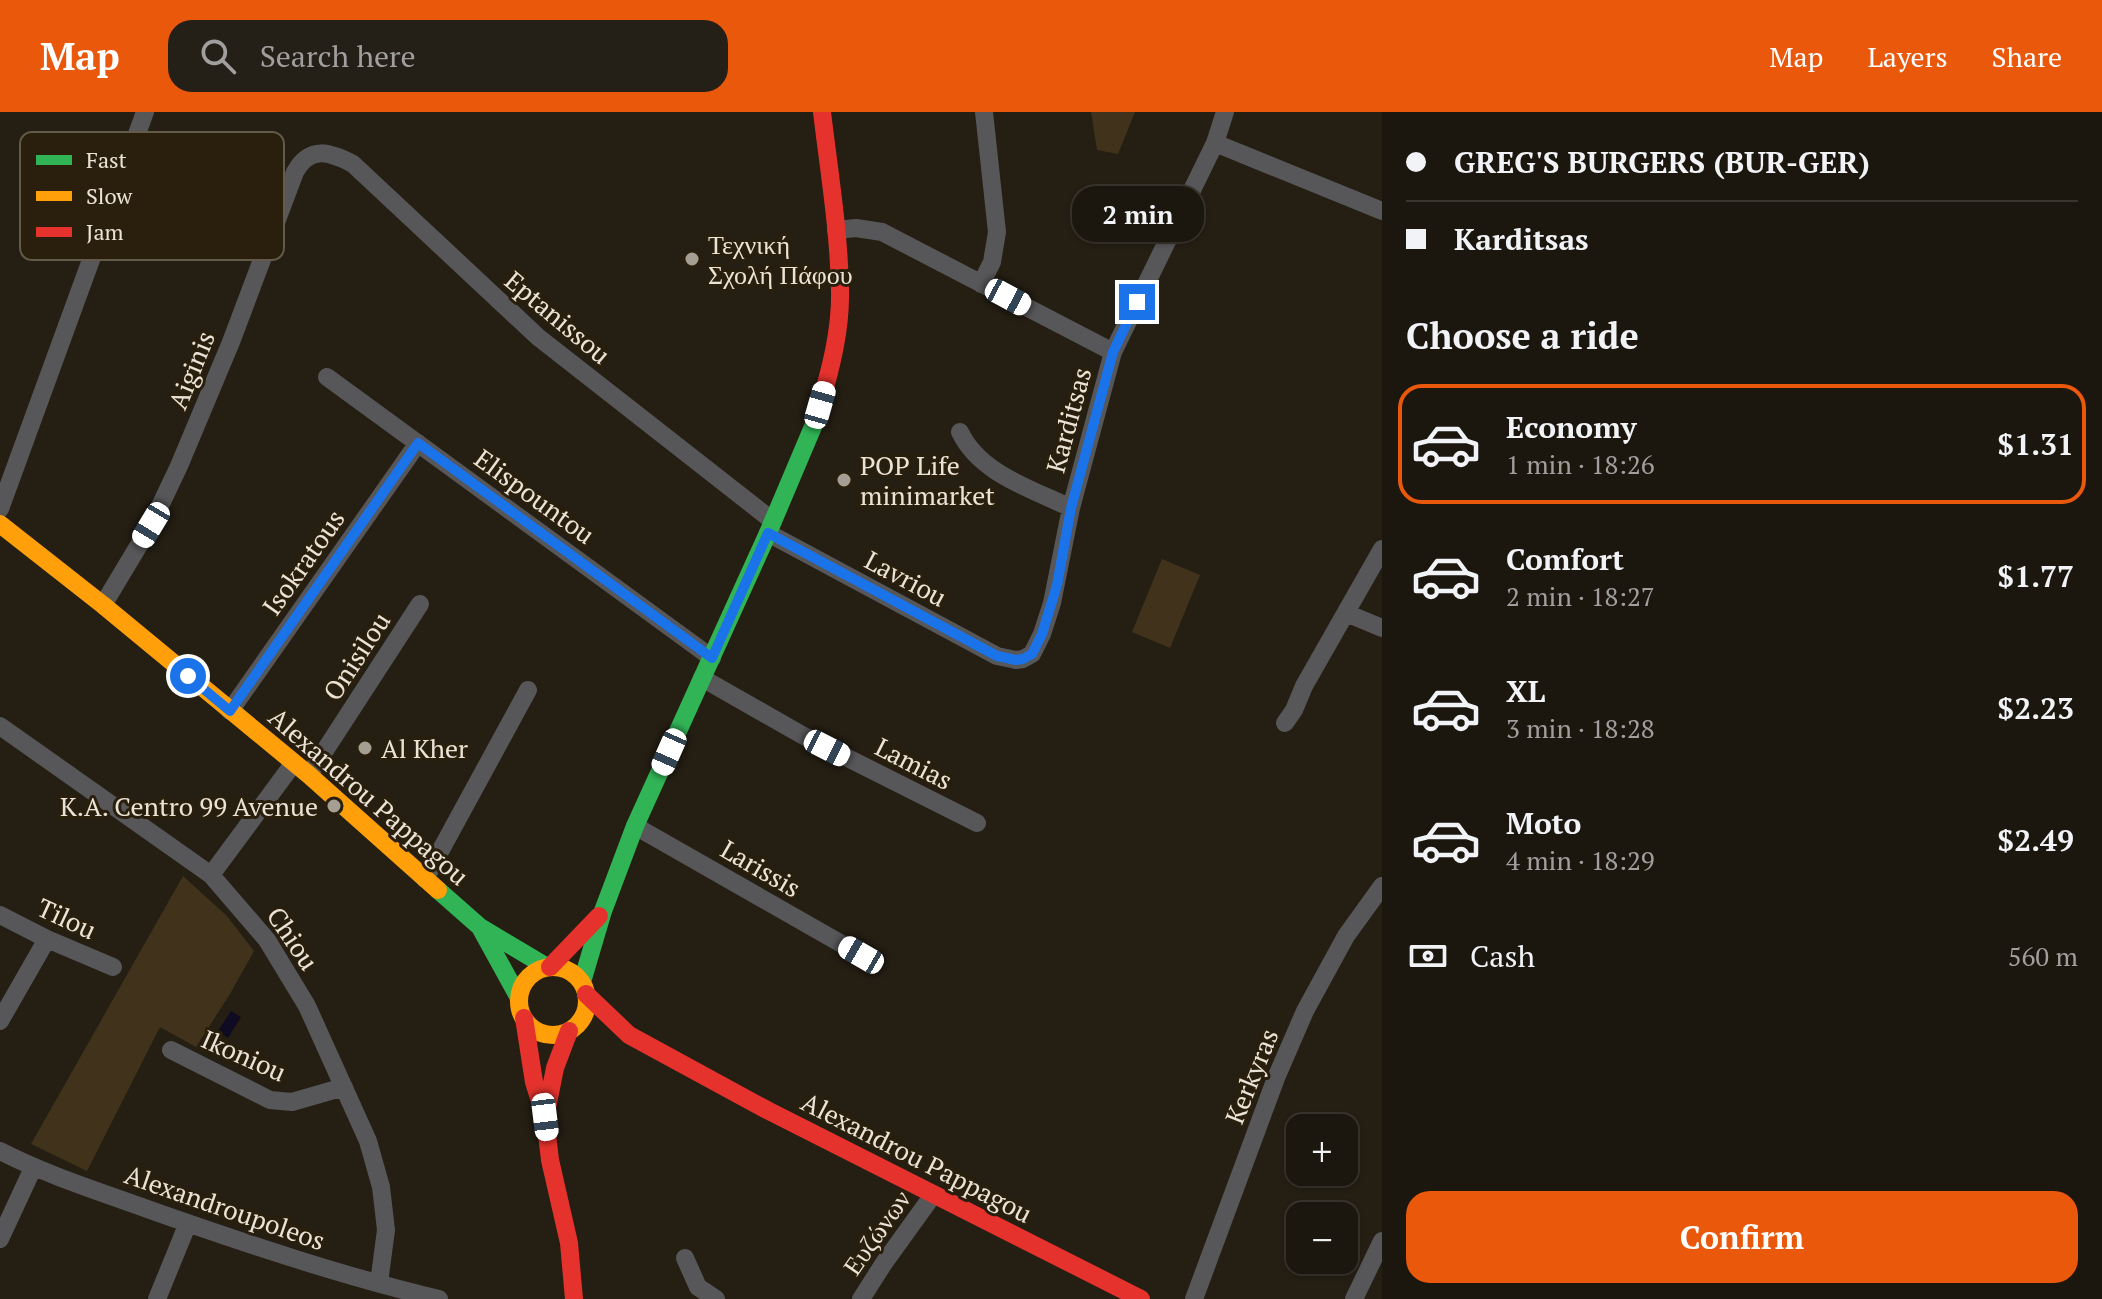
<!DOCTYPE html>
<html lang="en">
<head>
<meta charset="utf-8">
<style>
  :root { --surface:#1b160e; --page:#241f17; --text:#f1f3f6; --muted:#a09f9e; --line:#39352e; --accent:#ea580c }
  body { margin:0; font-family:"PT Serif",serif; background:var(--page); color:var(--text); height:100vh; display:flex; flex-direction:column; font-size:30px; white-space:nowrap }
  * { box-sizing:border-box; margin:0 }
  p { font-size:26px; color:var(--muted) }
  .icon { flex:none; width:44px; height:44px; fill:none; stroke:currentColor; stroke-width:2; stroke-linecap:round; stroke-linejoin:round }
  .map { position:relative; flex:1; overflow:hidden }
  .panel { display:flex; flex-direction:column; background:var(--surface); width:720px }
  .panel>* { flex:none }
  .banner { display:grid; align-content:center; height:176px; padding:0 24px; background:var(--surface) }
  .tools { position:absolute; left:1286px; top:1002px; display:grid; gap:16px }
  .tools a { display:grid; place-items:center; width:72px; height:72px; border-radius:16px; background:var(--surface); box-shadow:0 2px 6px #0004,0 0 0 2px var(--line); font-size:40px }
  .end { position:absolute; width:36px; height:36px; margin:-18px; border:10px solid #1a73e8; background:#fff; box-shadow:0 0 0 4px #fff }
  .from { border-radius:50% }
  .bubble { position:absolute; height:56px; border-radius:24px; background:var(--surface); box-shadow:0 2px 6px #0004,0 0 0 2px var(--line); font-size:26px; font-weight:700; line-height:56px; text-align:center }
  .car { position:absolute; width:24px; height:48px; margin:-24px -12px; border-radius:10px; box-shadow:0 0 6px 2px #0007; background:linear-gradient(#fff 24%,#345 0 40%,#fff 0 76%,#345 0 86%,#fff 0) }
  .banner b { display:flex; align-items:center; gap:28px; height:76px; font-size:30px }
  .banner b+b { border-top:2px solid var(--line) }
  .banner i { width:20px; height:20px; background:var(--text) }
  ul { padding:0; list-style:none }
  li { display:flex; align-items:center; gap:24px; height:120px; margin:0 16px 12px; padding:0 8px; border:4px solid transparent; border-radius:24px }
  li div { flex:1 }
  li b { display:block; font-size:30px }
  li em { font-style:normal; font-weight:700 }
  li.on { border-color:var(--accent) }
  li>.icon { width:72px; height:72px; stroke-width:1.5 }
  h2 { padding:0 24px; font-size:36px; line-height:96px }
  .pay { display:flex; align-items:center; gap:20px; height:88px; padding:0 24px; font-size:30px }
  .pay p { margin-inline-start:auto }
  .cta { display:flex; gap:16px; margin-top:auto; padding:16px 24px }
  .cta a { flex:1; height:92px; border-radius:24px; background:var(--accent); color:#fff; font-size:32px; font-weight:700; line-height:92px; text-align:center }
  header { display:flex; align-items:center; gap:48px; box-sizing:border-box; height:112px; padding:0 40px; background:var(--accent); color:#fff }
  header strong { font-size:38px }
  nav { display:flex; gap:44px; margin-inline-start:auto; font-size:28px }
  .search { width:560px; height:72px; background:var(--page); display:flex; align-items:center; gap:20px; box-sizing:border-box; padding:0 28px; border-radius:24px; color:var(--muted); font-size:30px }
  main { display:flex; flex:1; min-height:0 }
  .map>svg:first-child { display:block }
</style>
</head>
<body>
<header>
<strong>Map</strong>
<div class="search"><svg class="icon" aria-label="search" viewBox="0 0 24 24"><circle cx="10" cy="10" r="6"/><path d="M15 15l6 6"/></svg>Search here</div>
<nav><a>Map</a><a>Layers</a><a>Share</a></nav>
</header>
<main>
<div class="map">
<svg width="1382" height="1187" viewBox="0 0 1382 1187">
  <rect width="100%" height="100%" fill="#241e13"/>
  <path fill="#41331b" d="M1091 0H1135L1118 42 1097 38Z
    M1162 447 1200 463 1170 536 1132 520Z
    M183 764 227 804 254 839 230 882 196 935 160 915 87 1059 31 1032Z"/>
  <path fill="#0f0b23" d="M231 899 241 905 228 926 218 919Z"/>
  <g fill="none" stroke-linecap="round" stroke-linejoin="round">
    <path stroke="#575658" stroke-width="18" d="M1215 31 1382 99
      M836 118 856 116 882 120 1113 240
      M981 172 992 150 997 120 984 0
      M327 265 712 546
      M960 320C980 362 1032 377 1071 396
      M0 397 145 0
      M768 421 997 544 1016 548 1023 547 1032 542 1042 522 1052 491 1071 396 1113 240 1215 31 1225 0
      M103 493 151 413 179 354 231 230 295 60C310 33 330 40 353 52L538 225 773 409
      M1346 501 1382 516
      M702 566 802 623 977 711
      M230 599 418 331
      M1285 611 1294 598 1304 574 1382 437
      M0 614 211 763 267 828 307 894 368 1029 381 1075 386 1118 379 1171
      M309 663 420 492
      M635 714 861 843
      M211 763 293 652
      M425 767 528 578
      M0 803 47 827 113 855
      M0 909 47 827
      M171 938 270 988 292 990 344 975
      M0 1039C49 1064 101 1080 153 1099 247 1132 342 1164 439 1187
      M0 1127 33 1056
      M685 1146 698 1175 716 1187
      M157 1187 188 1111
      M861 1187 884 1151 933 1083
      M1194 1187 1276 966 1305 899 1346 824 1382 774
      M1354 1187 1382 1129"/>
    <path stroke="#30b455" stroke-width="18" d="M438 778 480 815 547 855
      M481 817 519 886
      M582 870 603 799 635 714 768 421 815 310 820 293"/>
    <path stroke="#ff9f0a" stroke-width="18" d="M0 412 103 493 309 663 438 778
      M519 889a34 34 0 1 1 68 0a34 34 0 1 1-68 0Z"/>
    <path stroke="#e5322d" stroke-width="18" d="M820 293C831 256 841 217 840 178 839 119 829 59 822 0
      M550 855 599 804
      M586 882 629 923 767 998 1141 1187
      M524 906 534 970 545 1005 550 1048 569 1131 574 1187
      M546 1001 555 956 569 919"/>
  </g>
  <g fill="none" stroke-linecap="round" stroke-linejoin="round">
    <path stroke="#1a73e8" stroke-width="10" d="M188 564 230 599 418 331 712 546 768 421 997 544 1016 548 1023 547 1032 542 1042 522 1057 473 1071 396 1113 240 1137 190"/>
  </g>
  <g fill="#a59e92" stroke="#2a1f0d" stroke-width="3">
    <circle cx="692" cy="147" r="8"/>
    <circle cx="844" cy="368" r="8"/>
    <circle cx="365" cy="636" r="8"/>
    <circle cx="334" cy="694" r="8"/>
  </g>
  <g text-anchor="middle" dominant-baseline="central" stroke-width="6" stroke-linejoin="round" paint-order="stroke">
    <g font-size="26" fill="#eae3d7" stroke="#2a1f0d" text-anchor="start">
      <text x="708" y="132">Τεχνική<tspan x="708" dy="30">Σχολή Πάφου</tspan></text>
      <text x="860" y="353">POP Life<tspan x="860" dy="30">minimarket</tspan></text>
      <text x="381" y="636">Al Kher</text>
      <text x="318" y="694" text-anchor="end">K.A. Centro 99 Avenue</text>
    </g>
    <g font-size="26" fill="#eae3d7" stroke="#2a1f0d">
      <text transform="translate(558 205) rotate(40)">Eptanissou</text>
      <text transform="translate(191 258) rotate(-68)">Aiginis</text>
      <text transform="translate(1068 308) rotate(-75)">Karditsas</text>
      <text transform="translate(535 384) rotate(36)">Elispountou</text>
      <text transform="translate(303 450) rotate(-55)">Isokratous</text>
      <text transform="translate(906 466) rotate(28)">Lavriou</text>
      <text transform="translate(356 544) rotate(-57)">Onisilou</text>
      <text transform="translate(914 651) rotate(27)">Lamias</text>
      <text transform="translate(369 684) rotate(41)">Alexandrou Pappagou</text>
      <text transform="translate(761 756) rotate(30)">Larissis</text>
      <text transform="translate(67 806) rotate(25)">Tilou</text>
      <text transform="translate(293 826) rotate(56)">Chiou</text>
      <text transform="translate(244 943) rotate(24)">Ikoniou</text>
      <text transform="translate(1251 964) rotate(-68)">Kerkyras</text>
      <text transform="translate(917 1045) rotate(27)">Alexandrou Pappagou</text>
      <text transform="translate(225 1095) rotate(19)">Alexandroupoleos</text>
      <text transform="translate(876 1120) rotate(-55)">Ευζώνων</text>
    </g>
  </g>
  <rect x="20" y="20" width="264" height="128" rx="12" fill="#2a1f0d" stroke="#645a4a" stroke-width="2"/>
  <rect x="36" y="43" width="36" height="10" fill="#30b455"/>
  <rect x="36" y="79" width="36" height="10" fill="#ff9f0a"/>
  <rect x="36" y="115" width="36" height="10" fill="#e5322d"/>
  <g font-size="22" fill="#eae3d7">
    <text x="86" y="56">Fast</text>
    <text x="86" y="92">Slow</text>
    <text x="86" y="128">Jam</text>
  </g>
</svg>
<div class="tools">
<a>+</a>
<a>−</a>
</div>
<i class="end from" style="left:188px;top:564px"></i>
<i class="end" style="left:1137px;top:190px"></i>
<div class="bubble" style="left:1072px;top:74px;width:132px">2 min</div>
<i class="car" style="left:1008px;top:185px;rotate:118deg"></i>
<i class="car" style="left:820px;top:293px;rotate:16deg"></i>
<i class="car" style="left:151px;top:413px;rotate:211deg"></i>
<i class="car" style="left:827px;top:636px;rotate:117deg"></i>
<i class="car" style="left:669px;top:640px;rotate:204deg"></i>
<i class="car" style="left:861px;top:843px;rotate:300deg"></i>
<i class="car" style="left:545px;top:1005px;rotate:173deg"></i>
</div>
<section class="panel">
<div class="banner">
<b><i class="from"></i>GREG'S BURGERS (BUR-GER)</b>
<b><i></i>Karditsas</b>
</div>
<h2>Choose a ride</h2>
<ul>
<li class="on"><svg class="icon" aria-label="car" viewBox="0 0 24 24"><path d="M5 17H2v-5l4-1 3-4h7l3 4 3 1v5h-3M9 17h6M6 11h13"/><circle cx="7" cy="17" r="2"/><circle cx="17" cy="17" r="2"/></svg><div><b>Economy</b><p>1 min · 18:26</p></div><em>$1.31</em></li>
<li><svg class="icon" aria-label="car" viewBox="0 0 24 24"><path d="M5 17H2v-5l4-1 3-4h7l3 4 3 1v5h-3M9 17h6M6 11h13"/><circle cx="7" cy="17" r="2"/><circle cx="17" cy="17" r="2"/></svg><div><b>Comfort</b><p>2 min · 18:27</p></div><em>$1.77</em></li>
<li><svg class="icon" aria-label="car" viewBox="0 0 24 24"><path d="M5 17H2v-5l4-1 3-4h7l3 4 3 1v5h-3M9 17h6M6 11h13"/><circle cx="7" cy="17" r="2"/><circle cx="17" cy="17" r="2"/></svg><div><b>XL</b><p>3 min · 18:28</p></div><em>$2.23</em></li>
<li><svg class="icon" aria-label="car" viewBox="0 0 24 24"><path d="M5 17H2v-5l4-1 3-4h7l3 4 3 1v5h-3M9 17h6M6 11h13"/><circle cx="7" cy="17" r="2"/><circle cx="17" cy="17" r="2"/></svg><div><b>Moto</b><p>4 min · 18:29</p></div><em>$2.49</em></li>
</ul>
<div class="pay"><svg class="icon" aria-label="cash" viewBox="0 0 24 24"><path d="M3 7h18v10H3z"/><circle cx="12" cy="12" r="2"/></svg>Cash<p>560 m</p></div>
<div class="cta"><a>Confirm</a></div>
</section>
</main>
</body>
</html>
